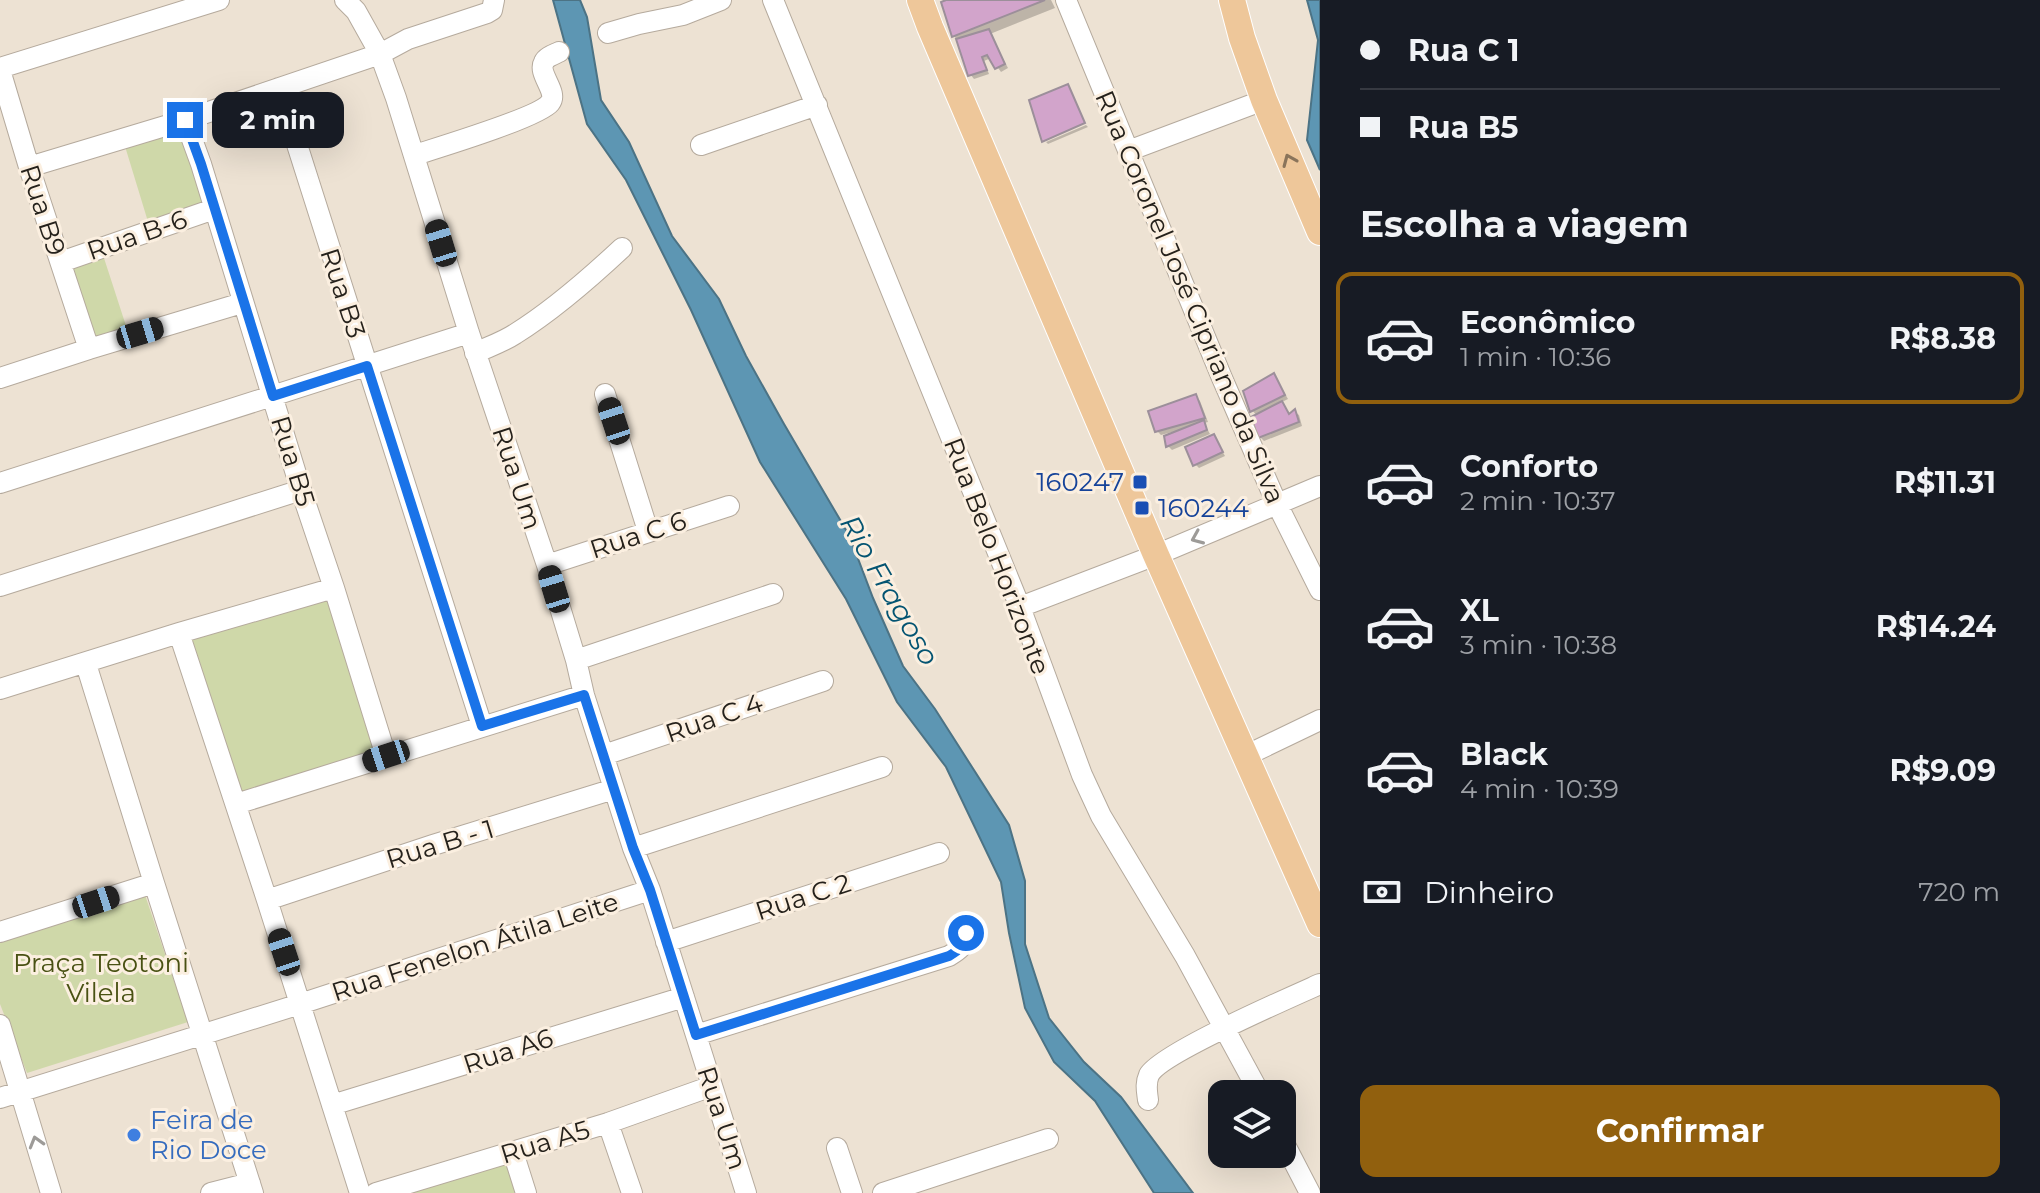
<!DOCTYPE html>
<html lang="pt">
<head>
<meta charset="utf-8">
<style>
  :root { --surface:#171b24; --page:#20242c; --text:#f1f3f6; --muted:#9ea1a6; --line:#363941; --accent:#91600e }
  body { margin:0; font-family:Montserrat,sans-serif; background:var(--page); color:var(--text); height:100vh; display:flex; flex-direction:column; font-size:30px; white-space:nowrap }
  * { box-sizing:border-box; margin:0 }
  p { font-size:26px; color:var(--muted) }
  .icon { flex:none; width:44px; height:44px; fill:none; stroke:currentColor; stroke-width:2; stroke-linecap:round; stroke-linejoin:round }
  .map { position:relative; flex:1; overflow:hidden }
  .drawer { display:flex; flex-direction:column; background:var(--surface); width:720px }
  .drawer>* { flex:none }
  .banner { display:grid; align-content:center; height:176px; padding:0 40px; background:var(--surface) }
  .controls { position:absolute; left:1208px; top:1080px; display:grid; gap:16px }
  .controls a { display:grid; place-items:center; width:88px; height:88px; border-radius:16px; background:var(--surface); box-shadow:0 8px 32px #0002; font-size:40px }
  .end { position:absolute; width:36px; height:36px; margin:-18px; border:10px solid #1a73e8; background:#fff; box-shadow:0 0 0 4px #fff }
  .from { border-radius:50% }
  .bubble { position:absolute; height:56px; border-radius:16px; background:var(--surface); box-shadow:0 8px 32px #0002; font-size:26px; font-weight:700; line-height:56px; text-align:center }
  .car { position:absolute; width:24px; height:48px; margin:-24px -12px; border-radius:10px; box-shadow:0 0 6px 2px #0007; background:linear-gradient(#222 24%,#8ab4d8 0 40%,#222 0 76%,#8ab4d8 0 86%,#222 0) }
  .banner b { display:flex; align-items:center; gap:28px; height:76px; font-size:30px }
  .banner b+b { border-top:2px solid var(--line) }
  .banner i { width:20px; height:20px; background:var(--text) }
  ul { padding:0; list-style:none }
  li { display:flex; align-items:center; gap:24px; height:132px; margin:0 16px 12px; padding:0 24px; border:4px solid transparent; border-radius:16px }
  li div { flex:1 }
  li b { display:block; font-size:30px }
  li em { font-style:normal; font-weight:700 }
  li.current { border-color:var(--accent) }
  li>.icon { width:72px; height:72px; stroke-width:1.5 }
  h2 { padding:0 40px; font-size:36px; line-height:96px }
  .pay { display:flex; align-items:center; gap:20px; height:88px; padding:0 40px; font-size:30px }
  .pay p { margin-inline-start:auto }
  .action { display:flex; gap:16px; margin-top:auto; padding:16px 40px }
  .action a { flex:1; height:92px; border-radius:16px; background:var(--accent); color:#fff; font-size:32px; font-weight:700; line-height:92px; text-align:center }
  main { display:flex; flex:1; min-height:0 }
  .map>svg:first-child { display:block }
</style>
</head>
<body>
<main>
<div class="map">
<svg width="1320" height="1193" viewBox="0 0 1320 1193">
  <rect width="100%" height="100%" fill="#ede2d3"/>
  <path fill="#cfd8a9" d="M180 125 206 207 149 225 124 143Z
    M103 255 128 332 92 344 68 266Z
    M327 591 379 749 240 795 185 636Z
    M144 892 188 1022 27 1073 0 1004V938Z
    M507 1154 519 1193H387Z"/>
  <path fill="#5d96b3" stroke="#4c7385" stroke-width="2" d="M553 0H580L587 17 601 100 629 142 672 236 719 299 746 356 784 424 849 535 873 598 903 666 935 709 1009 825 1025 881V944L1049 1018 1084 1062 1121 1097 1193 1193H1154L1095 1101 1054 1062 1025 1008 1009 933 1001 882 946 767 897 702 846 599 760 462 691 310 626 180 587 124Z
    M1307 0H1320V170L1307 140 1318 40Z"/>
  <path fill="#0003" d="M952 0H1051L1055 8 990 34 1008 68 1001 72 991 58 984 61 989 74 974 79 970 74 958 41 954 36Z
    M1086 125 1088 127 1048 144 1046 142Z
    M1277 380 1288 399 1280 403 1290 416 1295 412 1299 415 1302 426 1264 441 1260 437 1254 418 1257 416 1252 410Z
    M1196 397 1200 401 1208 422 1204 423 1210 434 1172 450 1168 446 1177 433 1176 431 1161 435 1157 431Z
    M1214 436 1225 456 1199 468 1195 464Z"/>
  <path fill="#d2a4cb" stroke="#9c8f9a" stroke-width="2" d="M946 0H1045L952 37 941 2Z
    M989 29 1005 64 995 69 987 55 982 57 987 70 968 76 956 39Z
    M1068 84 1085 123 1042 142 1029 100Z
    M1274 373 1285 395 1250 412 1243 391Z
    M1196 394 1205 418 1155 432 1148 411Z
    M1282 401 1289 414 1295 409 1299 422 1258 438 1251 417Z
    M1204 420 1207 430 1166 447 1164 436Z
    M1214 434 1223 452 1193 466 1185 447Z"/>
  <g fill="none" stroke-linecap="round" stroke-linejoin="round">
    <defs>
      <path id="minor" d="M345 0 356 11 380 54 396 98 469 333 547 565 576 660 584 695 633 848 650 890 746 1193
        M773 0 1020 607 1082 775 1101 816 1185 956 1260 1094
        M1066 0 1222 378 1277 504 1320 590
        M608 33 639 24 683 15 721 0
        M0 68 219 0
        M0 70 29 167 89 349
        M279 88 482 726
        M185 120 201 164 301 490 334 588 386 756
        M701 145 817 105
        M1128 151 1264 100
        M415 155C437 148 539 117 550 103 559 92 537 74 544 62 546 57 555 54 559 52
        M29 167 185 120 380 54 408 39 487 13 492 10 494 0
        M61 262 214 209
        M475 353C488 347 503 342 515 334 552 311 591 277 622 248
        M0 378 89 349 242 303
        M605 394 648 531
        M0 483 469 333
        M547 565 729 506
        M0 586 301 490
        M1020 607 1156 555 1320 486
        M179 633 267 900 360 1193
        M576 660 773 594
        M86 664 154 883 253 1193
        M0 689 179 633 334 588
        M604 755 823 681
        M1245 756 1320 720
        M236 804 584 695
        M633 848 882 767
        M267 900 433 845 614 789
        M0 932 154 883
        M666 942 939 853
        M0 1025 51 1193
        M696 1035 949 956C959 950 965 946 966 933
        M0 1098 300 1004 650 890
        M1148 1100C1147 1091 1145 1084 1149 1075 1160 1054 1291 997 1320 984
        M332 1105 684 997
        M608 1123 632 1193
        M1282 1139 1310 1193
        M837 1148 852 1193
        M513 1152 526 1193
        M211 1193 250 1183
        M376 1193 608 1123 712 1086
        M883 1193 1048 1139"/>
      <path id="major" d="M920 0 930 27 1156 555 1320 924
        M1232 0 1242 38 1264 100 1320 232"/>
    </defs>
    <use href="#minor" stroke="#b5aa9d" stroke-width="22"/>
    <use href="#major" stroke="#fff" stroke-width="28"/>
    <use href="#minor" stroke="#fff" stroke-width="20"/>
    <use href="#major" stroke="#eec79a" stroke-width="26"/>
  </g>
  <defs><path id="oneway-chevron" d="M-2-3.5L2.5 0L-2 3.5" fill="none" stroke-width="1.6" stroke-linecap="round" stroke-linejoin="round" transform="scale(2)"/></defs>
  <use stroke="#8a745a" href="#oneway-chevron" transform="translate(1289 160) rotate(-113)"/>
  <g stroke="#9d9b98">
    <use href="#oneway-chevron" transform="translate(1197 538) rotate(157)"/>
    <use href="#oneway-chevron" transform="translate(36 1142) rotate(-106)"/>
  </g>
  <g fill="none" stroke-linecap="round" stroke-linejoin="round">
    <path stroke="#1a73e8" stroke-width="10" d="M185 120 201 164 273 396 367 366 482 726 584 695 633 848 650 890 696 1035 949 956C959 950 965 946 966 933"/>
  </g>
  <g fill="#1a4fb4" stroke="#fbefe0" stroke-width="3">
    <rect x="1132" y="474" width="16" height="16" rx="4"/>
    <rect x="1134" y="500" width="16" height="16" rx="4"/>
  </g>
  <circle fill="#3f7fe0" stroke="#fbefe0" stroke-width="3" cx="134" cy="1135" r="8"/>
  <g text-anchor="middle" dominant-baseline="central" stroke-width="6" stroke-linejoin="round" paint-order="stroke">
    <g font-size="26" fill="#25211b" stroke="#fbefe0">
      <text transform="translate(43 210) rotate(72)">Rua B9</text>
      <text transform="translate(137 235) rotate(-19)">Rua B-6</text>
      <text transform="translate(343 293) rotate(72)">Rua B3</text>
      <text transform="translate(1190 297) rotate(67)">Rua Coronel José Cipriano da Silva</text>
      <text transform="translate(293 461) rotate(73)">Rua B5</text>
      <text transform="translate(517 478) rotate(72)">Rua Um</text>
      <text transform="translate(638 535) rotate(-18)">Rua C 6</text>
      <text transform="translate(997 556) rotate(69)">Rua Belo Horizonte</text>
      <text transform="translate(714 718) rotate(-19)">Rua C 4</text>
      <text transform="translate(440 844) rotate(-17)">Rua B - 1</text>
      <text transform="translate(803 897) rotate(-18)">Rua C 2</text>
      <text transform="translate(475 947) rotate(-18)">Rua Fenelon Átila Leite</text>
      <text transform="translate(508 1051) rotate(-18)">Rua A6</text>
      <text transform="translate(722 1118) rotate(72)">Rua Um</text>
      <text transform="translate(545 1142) rotate(-17)">Rua A5</text>
    </g>
    <g font-size="26" fill="#164399" stroke="#fbefe0" text-anchor="end">
      <text x="1124" y="482">160247</text>
      <text x="1158" y="508" text-anchor="start">160244</text>
    </g>
    <g font-size="26" fill="#495113" stroke="#fbefe0">
      <text x="101" y="963">Praça Teotoni<tspan x="101" dy="30">Vilela</tspan></text>
    </g>
    <g font-size="26" fill="#366cbe" stroke="#fbefe0" text-anchor="start">
      <text x="150" y="1120">Feira de<tspan x="150" dy="30">Rio Doce</tspan></text>
    </g>
    <g font-size="28" font-style="italic" fill="#045472" stroke="#fbefe0">
      <text transform="translate(890 590) rotate(60)">Rio Fragoso</text>
    </g>
  </g>
</svg>
<div class="controls">
<a><svg class="icon" aria-label="layers" viewBox="0 0 24 24"><path d="M12 4l9 5-9 5-9-5zM3 14l9 5 9-5"/></svg></a>
</div>
<i class="end from" style="left:966px;top:933px"></i>
<i class="end" style="left:185px;top:120px"></i>
<div class="bubble" style="left:212px;top:92px;width:132px">2 min</div>
<i class="car" style="left:441px;top:243px;rotate:343deg"></i>
<i class="car" style="left:140px;top:333px;rotate:73deg"></i>
<i class="car" style="left:614px;top:421px;rotate:342deg"></i>
<i class="car" style="left:554px;top:589px;rotate:343deg"></i>
<i class="car" style="left:386px;top:756px;rotate:252deg"></i>
<i class="car" style="left:96px;top:902px;rotate:72deg"></i>
<i class="car" style="left:284px;top:952px;rotate:342deg"></i>
</div>
<section class="drawer">
<div class="banner">
<b><i class="from"></i>Rua C 1</b>
<b><i></i>Rua B5</b>
</div>
<h2>Escolha a viagem</h2>
<ul>
<li class="current"><svg class="icon" aria-label="car" viewBox="0 0 24 24"><path d="M5 17H2v-5l4-1 3-4h7l3 4 3 1v5h-3M9 17h6M6 11h13"/><circle cx="7" cy="17" r="2"/><circle cx="17" cy="17" r="2"/></svg><div><b>Econômico</b><p>1 min · 10:36</p></div><em>R$8.38</em></li>
<li><svg class="icon" aria-label="car" viewBox="0 0 24 24"><path d="M5 17H2v-5l4-1 3-4h7l3 4 3 1v5h-3M9 17h6M6 11h13"/><circle cx="7" cy="17" r="2"/><circle cx="17" cy="17" r="2"/></svg><div><b>Conforto</b><p>2 min · 10:37</p></div><em>R$11.31</em></li>
<li><svg class="icon" aria-label="car" viewBox="0 0 24 24"><path d="M5 17H2v-5l4-1 3-4h7l3 4 3 1v5h-3M9 17h6M6 11h13"/><circle cx="7" cy="17" r="2"/><circle cx="17" cy="17" r="2"/></svg><div><b>XL</b><p>3 min · 10:38</p></div><em>R$14.24</em></li>
<li><svg class="icon" aria-label="car" viewBox="0 0 24 24"><path d="M5 17H2v-5l4-1 3-4h7l3 4 3 1v5h-3M9 17h6M6 11h13"/><circle cx="7" cy="17" r="2"/><circle cx="17" cy="17" r="2"/></svg><div><b>Black</b><p>4 min · 10:39</p></div><em>R$9.09</em></li>
</ul>
<div class="pay"><svg class="icon" aria-label="cash" viewBox="0 0 24 24"><path d="M3 7h18v10H3z"/><circle cx="12" cy="12" r="2"/></svg>Dinheiro<p>720 m</p></div>
<div class="action"><a>Confirmar</a></div>
</section>
</main>
</body>
</html>
